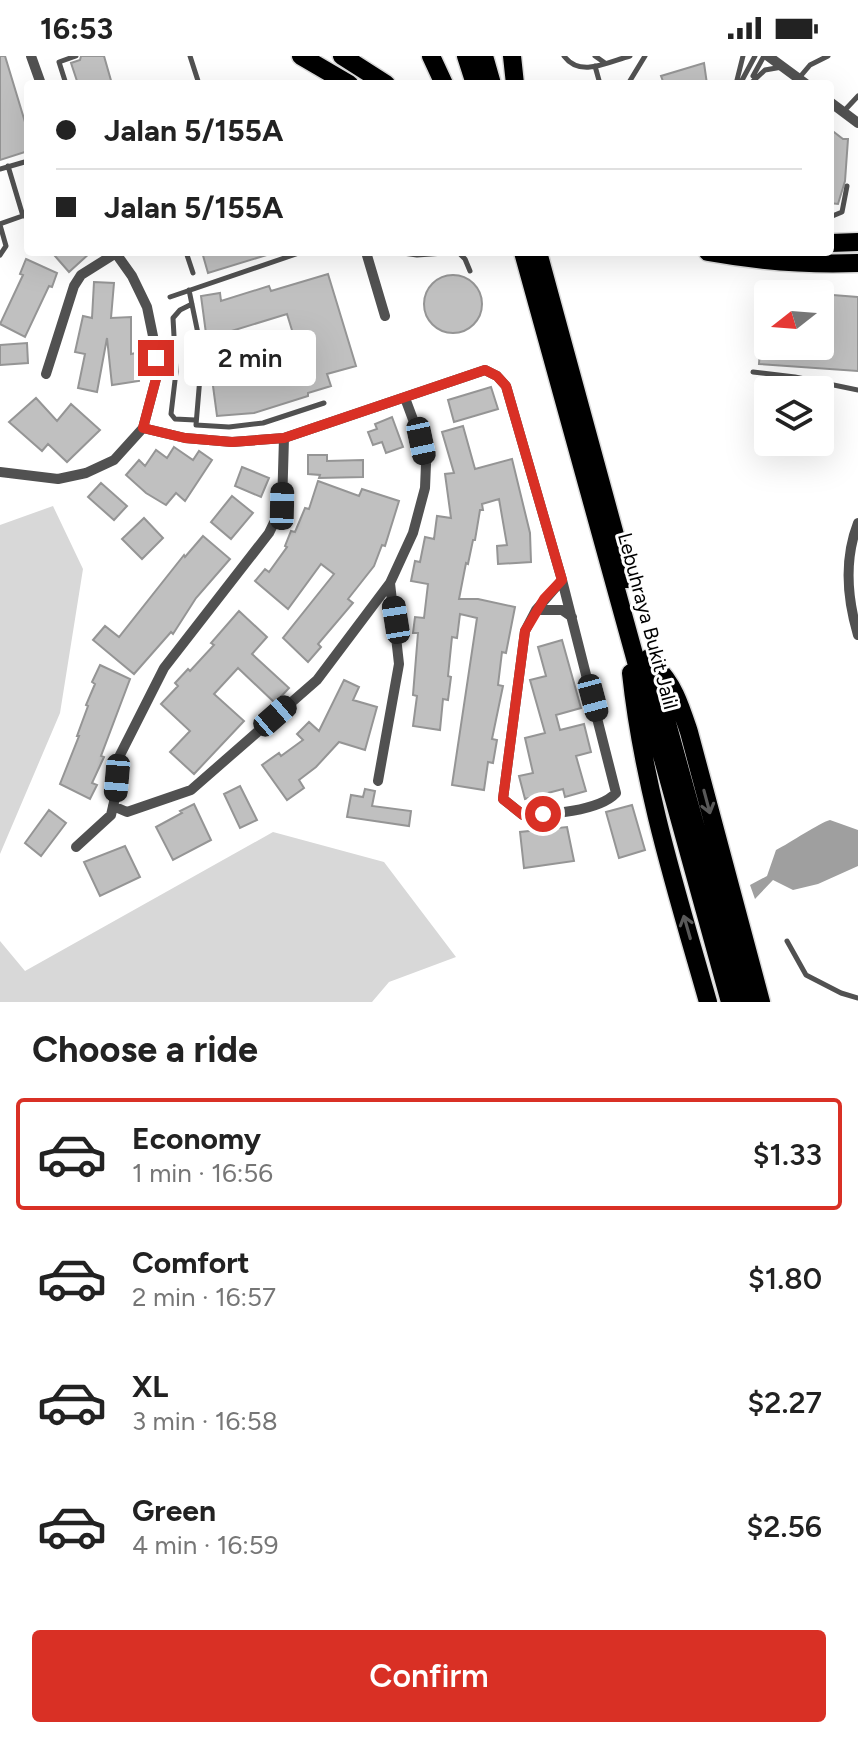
<!DOCTYPE html>
<html lang="en">
<head>
<meta charset="utf-8">
<style>
  :root { --surface:#fff; --page:#f2f2f2; --text:#222; --muted:#767676; --line:#e0e0e0; --accent:#d93025 }
  body { margin:0; font-family:Figtree,sans-serif; background:var(--page); color:var(--text); height:100vh; display:flex; flex-direction:column; font-size:30px; white-space:nowrap }
  * { box-sizing:border-box; margin:0 }
  p { font-size:26px; color:var(--muted) }
  .icon { flex:none; width:44px; height:44px; fill:none; stroke:currentColor; stroke-width:2; stroke-linecap:round; stroke-linejoin:round }
  .map { position:relative; height:946px; overflow:hidden }
  .sheet { display:flex; flex-direction:column; background:var(--surface); flex:1 }
  .sheet>* { flex:none }
  .banner { position:absolute; left:24px; top:24px; width:810px; height:176px; border-radius:8px; box-shadow:0 8px 32px #0002; display:grid; align-content:center; height:176px; padding:0 32px; background:var(--surface) }
  .needle { width:52px; rotate:253deg }
  .controls { position:absolute; left:754px; top:224px; display:grid; gap:16px }
  .controls a { display:grid; place-items:center; width:80px; height:80px; border-radius:8px; background:var(--surface); box-shadow:0 8px 32px #0002; font-size:40px }
  .end { position:absolute; width:36px; height:36px; margin:-18px; border:10px solid #d93025; background:#fff; box-shadow:0 0 0 4px #fff }
  .from { border-radius:50% }
  .bubble { position:absolute; height:56px; border-radius:8px; background:var(--surface); box-shadow:0 8px 32px #0002; font-size:26px; font-weight:600; line-height:56px; text-align:center }
  .car { position:absolute; width:24px; height:48px; margin:-24px -12px; border-radius:10px; box-shadow:0 0 6px 2px #0007; background:linear-gradient(#222 24%,#8ab4d8 0 40%,#222 0 76%,#8ab4d8 0 86%,#222 0) }
  .banner b { display:flex; align-items:center; gap:28px; height:76px; font-size:30px }
  .banner b+b { border-top:2px solid var(--line) }
  .banner i { width:20px; height:20px; background:var(--text) }
  ul { padding:0; list-style:none }
  li { display:flex; align-items:center; gap:24px; height:112px; margin:0 16px 12px; padding:0 16px; border:4px solid transparent; border-radius:8px }
  li div { flex:1 }
  li b { display:block; font-size:30px }
  li em { font-style:normal; font-weight:600 }
  li.current { border-color:var(--accent) }
  li>.icon { width:72px; height:72px; stroke-width:1.5 }
  h2 { padding:0 32px; font-size:36px; line-height:96px }
  .button { display:flex; gap:16px; margin-top:auto; padding:16px 32px }
  .button a { flex:1; height:92px; border-radius:8px; background:var(--accent); color:#fff; font-size:32px; font-weight:600; line-height:92px; text-align:center }
  .status { display:flex; justify-content:space-between; align-items:center; height:56px; padding:0 40px; background:var(--surface); direction:ltr }
  .status svg { height:22px; fill:currentColor }
  .map>svg:first-child { display:block }
</style>
</head>
<body>
<div class="status"><b>16:53</b><svg viewBox="0 0 49 12"><path d="M0 12V9h3v3zM5 12V6h3v6zM10 12V3h3v9zM15 12V0h3v12zM26 1h20v11H26zM47 4h2v5h-2z"/></svg></div>
<div class="map">
<svg width="858" height="946" viewBox="0 0 858 946">
  <rect width="100%" height="100%" fill="#fff"/>
  <path fill="#d8d8d8" d="M53 450 83 513 60 657 0 798V469Z
    M273 776 384 806 456 901 389 926 372 946H0V885L25 915Z"/>
  <path fill="#9f9f9f" d="M830 764 858 774V810L818 828 793 834 773 824 755 843 750 829 767 820 776 794C790 787 819 767 830 764Z"/>
  <path fill="#c0c0c0" stroke="#959595" stroke-width="2" fill-rule="evenodd" d="M0 0H5L28 76V95L0 104Z
    M81 0H104L112 28H78L71 7 80 4Z
    M704 7 707 28H664L661 20Z
    M830 73 843 83H848L845 125 838 148 830 147Z
    M59 196H91L69 216 55 200Z
    M202 196H270V198L208 217Z
    M26 203 57 217 52 231 49 230 25 281 0 268 23 219 20 218Z
    M328 218 356 310 327 318 331 330 308 337V340L254 357 217 360 201 240 220 237 221 245 269 230 271 235ZM287 258 299 297 231 318 225 277Z
    M424 248a29 29 0 1 1 58 0a29 29 0 1 1-58 0Z
    M94 226 114 227 111 262 131 261V298L136 297 139 325 112 329 107 282 97 336 78 332 85 298 75 296 83 260 92 262Z
    M820 238 858 241V315L759 308 762 264H768V290H820Z
    M27 287 28 307 0 309V289Z
    M491 331 498 353 454 366 448 344Z
    M36 342 57 365 71 348 100 374 67 406 48 388 42 395 9 366Z
    M392 361 403 391 386 397 382 386 373 389 368 376 377 373 375 368Z
    M463 370 475 413 512 403 530 477 531 506 498 508 497 490 507 489 499 443 482 448 483 454H480L475 484H473L468 508 466 507 459 543H478L515 551 506 597 502 596 498 629 503 630 492 683 497 684 493 707 488 706 484 734 452 729 477 562 460 558 457 582 452 581 448 620 451 621 448 644 443 643 440 674 413 670 417 640 413 639 418 577H413L415 561 424 562 428 528 411 525 415 505 420 506 425 481 434 483 437 460 451 462 445 418 454 417 442 376Z
    M174 391 193 404 199 395 212 404 185 445 176 437 166 449 146 437 126 419 139 404 145 410 156 394 167 402Z
    M308 399H327V405L363 404V421L319 422 320 419 308 418Z
    M242 411 269 422 261 441 235 430Z
    M318 425 359 440 362 433 399 445 385 490 382 489 374 510 348 543 353 547 318 588 321 591 308 606 283 582 334 518 321 508 288 553 255 525 265 513 269 516 287 491 285 490 291 475 295 476 305 452 309 453Z
    M101 427 127 450 114 464 88 441Z
    M232 440 253 457 231 483 211 466Z
    M144 462 163 482 142 503 122 483Z
    M203 480 230 503 196 542 173 578 171 576 134 618 93 584 105 570 119 581 184 499 185 501Z
    M239 555 267 581 252 598 289 632 275 647 238 612 214 638 244 665 194 718 170 696 190 675 161 648 178 630 175 627 188 613 190 615 214 589 211 587Z
    M562 584 581 652 556 659 560 674 584 668 591 696 576 700 586 735 565 741 563 733 525 743 519 720 533 717 525 682 545 677 530 624 546 620 538 591Z
    M100 609 130 623 101 700 104 701 92 727 97 729 90 743 60 728 79 680H77L88 650 86 649 95 628 92 626Z
    M344 624 359 631 353 644 377 651 365 694 339 686 316 711 299 724 304 732 287 744 262 709 279 697 281 700 303 684 297 678 309 666 319 675Z
    M240 730 257 764 240 772 224 738Z
    M365 733 375 735 372 750 411 755 409 770 347 761 351 739 363 741Z
    M194 748 211 784 173 804 156 771 182 757 180 755Z
    M632 749 645 794 619 802 606 756Z
    M49 754 66 767 41 800 25 787Z
    M567 771 574 805 524 812 520 776Z
    M125 790 140 821 100 840 84 806Z"/>
  <g fill="none" stroke-linecap="round" stroke-linejoin="round">
    <defs>
      <path id="highway" d="M301 0 349 28
        M342 0 386 28
        M431 0 444 28
        M466 0 475 28
        M484 0 492 28
        M512 0 515 28
        M830 187 858 186
        M523 196 730 946
        M538 196 627 523
        M708 196C758 205 807 209 858 207
        M649 602 744 946
        M655 610C674 628 681 652 689 676L761 946
        M631 617C643 730 677 837 708 946"/>
    </defs>
    <use href="#highway" stroke="#dbdbdb" stroke-width="21"/>
    <path stroke="#515151" stroke-width="5" d="M190 0 199 28
      M564 0C580 22 608 6 630 0
      M595 0 605 7
      M595 10 600 28
      M753 20 764 0
      M799 22 810 9 828 0
      M66 28 59 6 76 0
      M628 28 645 0
      M736 28 743 0
      M740 28 755 0
      M750 28 765 14 782 11
      M844 55 858 40
      M8 110 23 160
      M0 113 28 105
      M830 161 842 156 847 130
      M0 168 28 158
      M0 169 6 190 0 199
      M186 196 193 217
      M396 196 417 199 458 196 465 203 470 215
      M189 234 202 297 196 369 229 371 263 367 324 347
      M170 241 302 196
      M192 248 180 254 173 262 176 316 171 358 175 363 195 364
      M753 316 795 321 858 334
      M787 885 806 919 841 937 858 942"/>
    <path stroke="#515151" stroke-width="10" d="M31 0 41 28
      M768 0 806 28
      M830 46 858 67
      M366 196 385 260
      M46 318 74 230 81 219 116 197
      M143 372 185 382 232 386 284 382 485 314 497 320 506 330 562 524 616 737C598 756 549 758 523 759L503 743 525 575 536 554 562 524
      M0 416 58 423 86 417 114 404 143 372 157 319 154 285 147 251 132 220 115 196
      M858 467C844 503 847 542 858 579
      M536 554H562L572 561
      M378 725 399 608 390 527
      M113 750 127 756 191 734 317 624 390 527 413 477 425 432 426 408 421 385 405 342
      M76 791 111 759 115 742 119 701 164 612 269 477 282 450 284 382"/>
    <use href="#highway" stroke="#000" stroke-width="18"/>
  </g>
  <defs><path id="oneway-shaft" d="M-6 0H5M1.5-3L5.5 0L1.5 3" fill="none" stroke-width="1.6" stroke-linecap="round" stroke-linejoin="round" transform="scale(2)"/></defs>
  <g stroke="#595959">
    <use href="#oneway-shaft" transform="translate(707 746) rotate(75)"/>
    <use href="#oneway-shaft" transform="translate(687 871) rotate(-106)"/>
  </g>
  <g fill="none" stroke-linecap="round" stroke-linejoin="round">
    <path stroke="#d93025" stroke-width="10" d="M156 302 157 319 143 372 185 382 232 386 284 382 485 314 497 320 506 330 562 524 544 543 525 575 503 743 523 759 543 758"/>
  </g>
  <g text-anchor="middle" dominant-baseline="central" stroke-width="6" stroke-linejoin="round" paint-order="stroke">
    <g font-size="20" fill="#000" stroke="#fff">
      <text transform="translate(648 565) rotate(75)">Lebuhraya Bukit Jalil</text>
    </g>
  </g>
</svg>
<div class="controls">
<a><svg class="needle" viewBox="-14 -14 28 28"><path d="M0-13l5 13h-10z" fill="#e53935"/><path d="M0 13l5-13h-10z" fill="#767676"/></svg></a>
<a><svg class="icon" aria-label="layers" viewBox="0 0 24 24"><path d="M12 4l9 5-9 5-9-5zM3 14l9 5 9-5"/></svg></a>
</div>
<i class="end from" style="left:543px;top:758px"></i>
<i class="end" style="left:156px;top:302px"></i>
<div class="bubble" style="left:184px;top:274px;width:132px">2 min</div>
<i class="car" style="left:421px;top:385px;rotate:168deg"></i>
<i class="car" style="left:282px;top:450px;rotate:1deg"></i>
<i class="car" style="left:396px;top:564px;rotate:351deg"></i>
<i class="car" style="left:593px;top:642px;rotate:165deg"></i>
<i class="car" style="left:275px;top:660px;rotate:49deg"></i>
<i class="car" style="left:117px;top:722px;rotate:185deg"></i>
<div class="banner">
<b><i class="from"></i>Jalan 5/155A</b>
<b><i></i>Jalan 5/155A</b>
</div>
</div>
<section class="sheet">
<h2>Choose a ride</h2>
<ul>
<li class="current"><svg class="icon" aria-label="car" viewBox="0 0 24 24"><path d="M5 17H2v-5l4-1 3-4h7l3 4 3 1v5h-3M9 17h6M6 11h13"/><circle cx="7" cy="17" r="2"/><circle cx="17" cy="17" r="2"/></svg><div><b>Economy</b><p>1 min · 16:56</p></div><em>$1.33</em></li>
<li><svg class="icon" aria-label="car" viewBox="0 0 24 24"><path d="M5 17H2v-5l4-1 3-4h7l3 4 3 1v5h-3M9 17h6M6 11h13"/><circle cx="7" cy="17" r="2"/><circle cx="17" cy="17" r="2"/></svg><div><b>Comfort</b><p>2 min · 16:57</p></div><em>$1.80</em></li>
<li><svg class="icon" aria-label="car" viewBox="0 0 24 24"><path d="M5 17H2v-5l4-1 3-4h7l3 4 3 1v5h-3M9 17h6M6 11h13"/><circle cx="7" cy="17" r="2"/><circle cx="17" cy="17" r="2"/></svg><div><b>XL</b><p>3 min · 16:58</p></div><em>$2.27</em></li>
<li><svg class="icon" aria-label="car" viewBox="0 0 24 24"><path d="M5 17H2v-5l4-1 3-4h7l3 4 3 1v5h-3M9 17h6M6 11h13"/><circle cx="7" cy="17" r="2"/><circle cx="17" cy="17" r="2"/></svg><div><b>Green</b><p>4 min · 16:59</p></div><em>$2.56</em></li>
</ul>
<div class="button"><a>Confirm</a></div>
</section>
</body>
</html>
